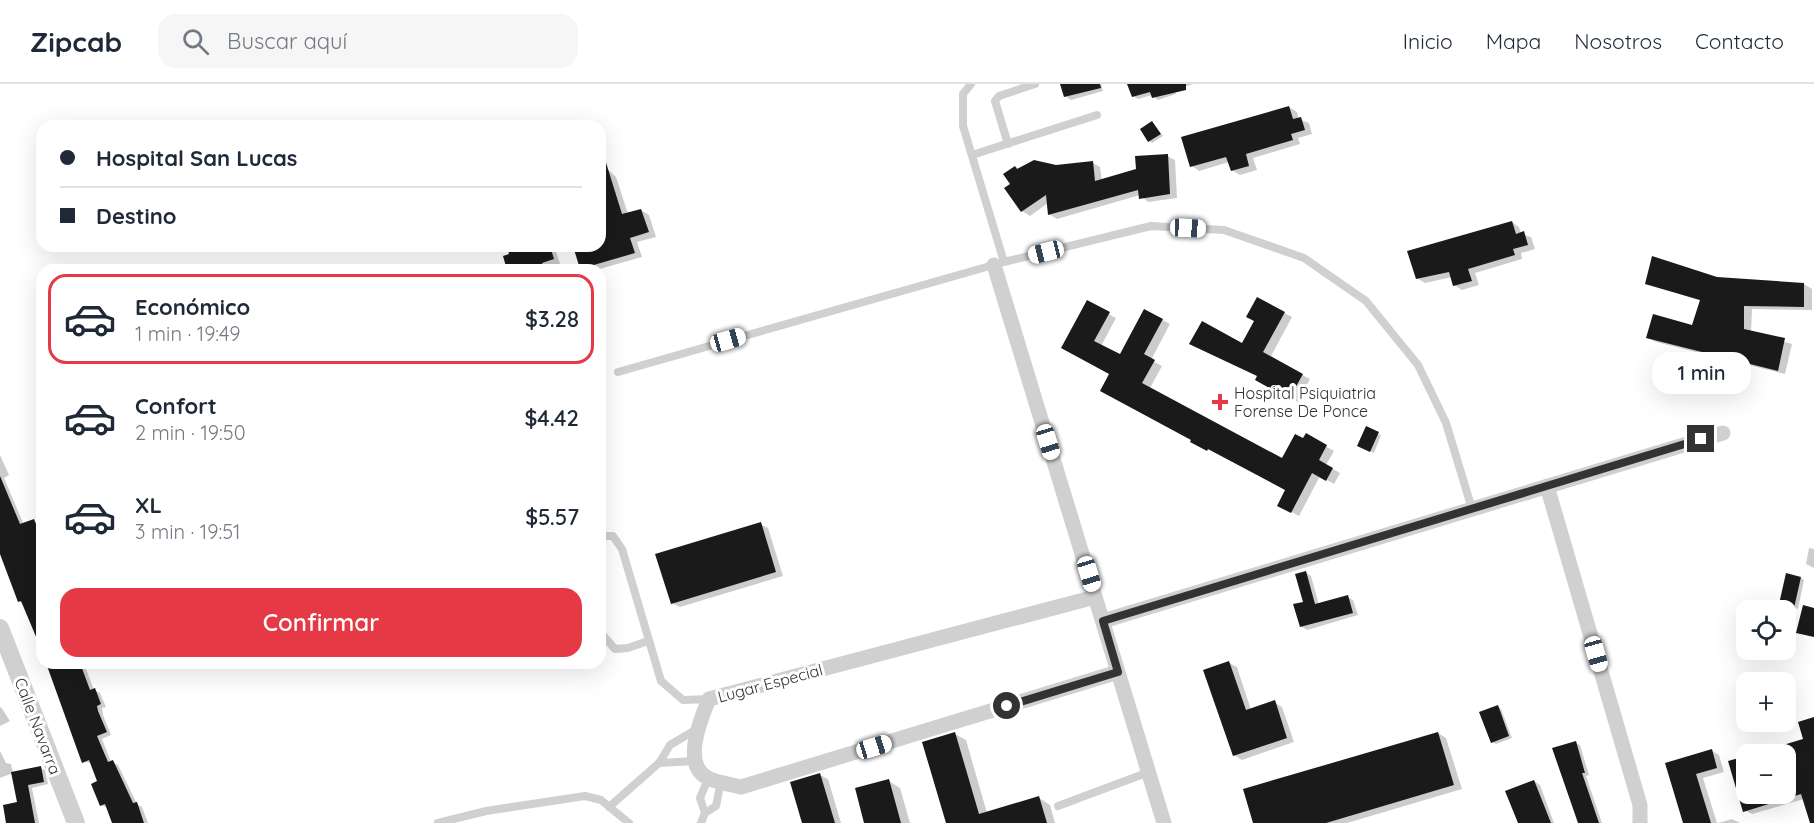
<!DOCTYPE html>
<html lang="es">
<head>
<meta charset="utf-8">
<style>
  :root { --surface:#fff; --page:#f6f6f7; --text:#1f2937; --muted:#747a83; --line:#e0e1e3; --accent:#e63946 }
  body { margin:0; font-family:Quicksand,sans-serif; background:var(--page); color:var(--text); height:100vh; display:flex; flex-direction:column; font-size:22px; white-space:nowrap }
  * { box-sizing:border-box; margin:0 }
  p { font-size:20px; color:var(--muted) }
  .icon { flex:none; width:33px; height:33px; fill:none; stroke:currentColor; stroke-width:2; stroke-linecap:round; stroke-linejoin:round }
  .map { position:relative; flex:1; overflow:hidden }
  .sheet { position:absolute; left:36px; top:180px; width:570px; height:405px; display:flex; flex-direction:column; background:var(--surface); border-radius:18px; box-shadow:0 6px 24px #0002 }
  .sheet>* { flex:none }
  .hud { position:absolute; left:36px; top:36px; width:570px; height:132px; border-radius:18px; box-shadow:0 6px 24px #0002; display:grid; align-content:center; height:132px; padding:0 24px; background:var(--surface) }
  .fabs { position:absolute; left:1736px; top:516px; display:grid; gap:12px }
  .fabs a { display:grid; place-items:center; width:60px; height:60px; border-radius:12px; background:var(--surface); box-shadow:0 6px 24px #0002; font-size:30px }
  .end { position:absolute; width:27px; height:27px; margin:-14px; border:8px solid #333; background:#fff; box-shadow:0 0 0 3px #fff }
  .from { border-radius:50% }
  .bubble { position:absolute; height:42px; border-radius:18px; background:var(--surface); box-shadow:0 6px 24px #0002; font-size:20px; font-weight:600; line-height:42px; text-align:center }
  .car { position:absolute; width:18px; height:36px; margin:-18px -9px; border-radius:8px; box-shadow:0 0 4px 2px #0007; background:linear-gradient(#fff 24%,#345 0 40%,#fff 0 76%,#345 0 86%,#fff 0) }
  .hud b { display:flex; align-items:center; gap:21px; height:57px; font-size:22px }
  .hud b+b { border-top:2px solid var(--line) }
  .hud i { width:15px; height:15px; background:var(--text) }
  ul { padding:10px 0 0; list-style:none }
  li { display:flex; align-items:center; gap:18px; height:90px; margin:0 12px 9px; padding:0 12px; border:3px solid transparent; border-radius:18px }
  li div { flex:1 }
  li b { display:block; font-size:22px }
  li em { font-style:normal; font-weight:600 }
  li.selected { border-color:var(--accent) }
  li>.icon { width:54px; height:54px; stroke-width:1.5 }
  .action { display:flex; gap:12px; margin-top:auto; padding:12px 24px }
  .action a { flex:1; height:69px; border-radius:18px; background:var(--accent); color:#fff; font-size:24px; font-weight:600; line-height:69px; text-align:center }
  header { display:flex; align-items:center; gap:36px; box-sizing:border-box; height:84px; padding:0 30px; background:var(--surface); border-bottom:2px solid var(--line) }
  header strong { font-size:28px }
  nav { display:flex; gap:33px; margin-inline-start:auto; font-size:21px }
  .search { width:420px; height:54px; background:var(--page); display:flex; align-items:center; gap:15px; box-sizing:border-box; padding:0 21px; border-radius:18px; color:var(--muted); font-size:22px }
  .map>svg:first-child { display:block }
</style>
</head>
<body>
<header>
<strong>Zipcab</strong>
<div class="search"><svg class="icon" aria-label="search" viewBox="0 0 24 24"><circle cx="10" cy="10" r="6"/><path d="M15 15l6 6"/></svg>Buscar aquí</div>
<nav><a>Inicio</a><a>Mapa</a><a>Nosotros</a><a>Contacto</a></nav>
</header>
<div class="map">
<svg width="1814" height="739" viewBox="0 0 1814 739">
  <rect width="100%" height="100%" fill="#fff"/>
  <path fill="#0003" d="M1062 0H1101L1103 7 1071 16 1065 12Z
    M1129 0H1193L1175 6 1176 10 1158 16 1152 11 1138 15 1133 12Z
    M1289 23 1297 28 1299 35 1309 39 1312 50 1298 54 1300 60 1253 74 1257 86 1240 91 1232 86 1229 78 1199 87 1192 82Z
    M1152 39 1163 52 1152 59 1149 57Z
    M1167 72 1175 76 1177 114 1148 118 1140 111 1057 135 1049 130 1048 119 1030 132 1022 127 1012 101 1016 83 1020 86 1093 79 1100 83 1102 97 1138 87Z
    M600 78 616 93 628 130 641 126 649 131 656 153 637 158 642 173 596 186H585L581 184 574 162H600Z
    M1512 138 1519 143 1521 150 1531 153 1535 165 1521 169 1522 175 1475 189 1479 201 1462 206 1454 201 1452 193 1425 199 1417 194Z
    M455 162H469L460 165Z
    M508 162H551L555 164 562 186H509L511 171Z
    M1717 194 1804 200 1812 205V226L1752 225 1751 248 1792 260 1785 290 1656 258 1648 254 1693 243 1701 217 1646 199Z
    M1258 215 1292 233 1270 274 1310 295 1298 318 1257 295 1258 292 1243 261 1256 237Z
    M1087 218 1116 234 1101 262 1120 272 1145 227 1170 240 1151 276 1162 282 1150 304 1283 376 1306 351 1334 367 1326 381 1340 389 1334 400 1320 392 1299 432 1279 421 1287 406 1192 357 1193 355 1111 289 1063 263Z
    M1378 350 1381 351 1374 369 1362 363Z
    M0 371 9 391 4 394 24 441 34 437 40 440 42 446V565L24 520 19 517 0 467Z
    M760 440 768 444 783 492 680 523 672 519Z
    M1809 464 1814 465V484L1806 480Z
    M1306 489 1311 492 1319 521 1347 513 1353 516 1358 531 1307 546 1301 542Z
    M1801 494 1804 496 1798 525 1784 521Z
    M48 579H90L91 583 86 585 94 606 100 609 106 623 102 624 103 631 111 651 102 655 111 678 118 681 137 720 142 723 148 739H113L108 724 101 721 93 700 99 698 92 679 84 678Z
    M1229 579 1237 583 1251 626 1274 618 1282 623 1294 658 1242 676 1234 671Z
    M1 623 10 637 0 642V624Z
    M1498 623 1501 625 1512 654 1496 660 1492 658Z
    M1814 635V739L1804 715 1752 730 1744 726 1746 673V710H1785V670H1755L1805 656Z
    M1438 649 1446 654 1462 705 1347 739H1255Z
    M955 650 966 656 987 729 1039 714 1050 721 1055 739H947Z
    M1575 659 1580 661 1589 691 1586 692 1602 739H1580Z
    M0 667 6 679 11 680 13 689 40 684 45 686 48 700 32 704 39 739H8L19 720 13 689 0 694Z
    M1712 667 1719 671 1724 688 1703 694 1717 739H1684L1666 680Z
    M820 691 828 695 841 739H803Z
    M889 697 900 704 910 739H865Z
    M1534 697 1540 701 1554 739H1519Z
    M1732 735 1740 739H1718Z"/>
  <path fill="#1a1a1a" d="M1060 0H1100L1101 4 1064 13Z
    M1127 0H1186V6L1152 14 1150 8 1132 13Z
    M1289 22 1293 35 1301 33 1305 46 1291 50 1293 56 1246 70 1249 82 1231 87 1226 73 1190 83 1181 53Z
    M1152 37 1161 50 1148 58 1140 45Z
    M600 69H603L622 130 641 125 649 148 630 154 635 169 580 185 573 162H600Z
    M1168 70 1170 110 1139 115 1138 106 1048 131 1046 111 1021 128 1004 104 1010 100 1003 90 1015 82 1017 85 1034 76 1056 81 1093 77 1095 97 1136 85 1135 72Z
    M1512 137 1516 150 1524 147 1528 161 1513 165 1515 171 1468 185 1472 197 1453 202 1449 188 1416 195 1407 167Z
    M507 162H550L554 175 542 179 544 186H507L503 172 509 170Z
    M1652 172 1717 193 1804 199V223L1744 222V245L1785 254 1778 287 1646 254 1653 230 1692 241 1700 216 1645 200Z
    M1257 213 1285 228 1263 268 1303 290 1289 315 1255 296 1257 292 1189 260 1202 237 1242 259 1254 237 1246 233Z
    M1087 216 1110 228 1094 257 1120 270 1144 225 1163 235 1144 270 1155 276 1142 299 1282 374 1295 350 1303 354 1306 349 1327 361 1319 376 1333 384 1326 397 1312 389 1291 429 1277 422 1285 406 1208 365 1207 367 1190 358 1191 356 1100 307 1109 290 1061 264Z
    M1366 342 1379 348 1370 368 1357 362Z
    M0 392 20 440 34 435 42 456V567L21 517 18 518 0 470Z
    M761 438 776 488 671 520 655 470Z
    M1306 487 1315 520 1348 511 1353 529 1300 543 1293 520 1303 518 1295 490Z
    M1786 489 1801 493 1794 524 1779 520Z
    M1803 521 1814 524V553L1796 549Z
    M1229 577 1246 626 1275 616 1287 654 1233 672 1203 586Z
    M46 579H80L90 606 95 604 101 620 97 622 98 627 107 648 97 652 108 678 113 676 133 719 137 718 144 739H112L105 720 100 722 91 700 97 697 89 676 82 679Z
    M1498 621 1509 652 1491 659 1479 628Z
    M1814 633V739H1810L1801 710 1743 728 1728 677 1746 672V710H1785V670H1761L1760 668 1803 655 1798 638Z
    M955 648 979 730 1039 712 1047 739H946L922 658Z
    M1438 648 1454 701 1326 739H1253L1243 705Z
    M1576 657 1585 689H1582L1599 739H1578L1552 664Z
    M1712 665 1717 684 1696 690 1711 739H1683L1665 679Z
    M41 682 44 698 28 701 35 739H6L3 721 17 718 11 688Z
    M820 689 835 739H802L790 698Z
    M889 695 901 739H864L855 704Z
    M1534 696 1551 739H1518L1505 707Z"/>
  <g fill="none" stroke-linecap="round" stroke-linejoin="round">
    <path stroke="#d0d0d0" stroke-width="8" d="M971 0 963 10V42L1004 178
      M1008 60 995 17 999 12 1035 0
      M972 71 1097 31
      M618 288 1004 178 1151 142 1224 146 1304 174 1366 217 1418 281 1446 339 1472 425
      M600 452H613L622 465 661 597 683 616 709 615
      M600 548 615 565 628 564 648 557
      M659 679 695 677
      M1058 722 1149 688
      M609 723 659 679 670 661 697 645
      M705 729 700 714 708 695
      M438 739 486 727 585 712 601 716 629 739
      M701 739 705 729 716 722 721 697"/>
    <path stroke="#d0d0d0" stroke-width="15" d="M994 181 1164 739
      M1547 402 1640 721V739
      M1095 513 709 615C701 634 680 683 710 695 719 699 731 700 741 703L1118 588
      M1103 537 1723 349"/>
    <path stroke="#d0d0d0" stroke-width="18" d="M0 544 76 739"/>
  </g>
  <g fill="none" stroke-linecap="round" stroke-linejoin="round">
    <path stroke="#333" stroke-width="8" d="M1007 622 1118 588 1103 537 1701 355"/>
  </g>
  <path fill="#e63946" stroke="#fff" stroke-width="2" d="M1217 309h6v6h6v6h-6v6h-6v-6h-6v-6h6z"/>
  <g text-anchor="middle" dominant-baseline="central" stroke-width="6" stroke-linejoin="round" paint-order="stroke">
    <g font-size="16" fill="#333" stroke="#fff" text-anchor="start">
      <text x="1234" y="309">Hospital Psiquiatria<tspan x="1234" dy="18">Forense De Ponce</tspan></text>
    </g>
    <g font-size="16" fill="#333" stroke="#fff">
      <text transform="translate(770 599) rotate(-15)">Lugar Especial</text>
      <text transform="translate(38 642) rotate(69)">Calle Navarra</text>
    </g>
  </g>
</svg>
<div class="fabs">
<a><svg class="icon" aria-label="locate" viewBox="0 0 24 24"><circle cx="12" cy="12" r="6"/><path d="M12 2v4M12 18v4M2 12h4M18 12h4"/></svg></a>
<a>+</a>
<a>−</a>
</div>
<i class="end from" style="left:1007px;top:622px"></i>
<i class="end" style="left:1701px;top:355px"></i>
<div class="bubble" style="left:1652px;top:268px;width:99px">1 min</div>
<i class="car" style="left:1188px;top:144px;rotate:93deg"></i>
<i class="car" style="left:1046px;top:168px;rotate:256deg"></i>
<i class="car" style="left:728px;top:256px;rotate:74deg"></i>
<i class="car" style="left:1048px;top:358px;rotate:163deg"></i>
<i class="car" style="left:1089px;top:490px;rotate:163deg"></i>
<i class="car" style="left:1596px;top:570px;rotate:164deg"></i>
<i class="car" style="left:874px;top:663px;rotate:73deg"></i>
<div class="hud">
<b><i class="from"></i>Hospital San Lucas</b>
<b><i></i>Destino</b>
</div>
<section class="sheet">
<ul>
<li class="selected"><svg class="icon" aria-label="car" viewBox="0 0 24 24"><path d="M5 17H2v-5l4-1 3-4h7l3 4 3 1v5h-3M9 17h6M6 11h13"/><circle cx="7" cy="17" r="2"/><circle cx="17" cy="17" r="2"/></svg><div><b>Económico</b><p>1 min · 19:49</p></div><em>$3.28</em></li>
<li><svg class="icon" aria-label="car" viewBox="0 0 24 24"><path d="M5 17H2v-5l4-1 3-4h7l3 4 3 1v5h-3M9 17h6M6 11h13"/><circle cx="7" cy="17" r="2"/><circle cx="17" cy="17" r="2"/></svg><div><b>Confort</b><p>2 min · 19:50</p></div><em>$4.42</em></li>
<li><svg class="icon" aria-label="car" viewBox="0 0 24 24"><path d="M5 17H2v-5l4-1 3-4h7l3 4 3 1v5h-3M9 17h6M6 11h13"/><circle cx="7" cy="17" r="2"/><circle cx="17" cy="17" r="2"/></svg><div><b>XL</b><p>3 min · 19:51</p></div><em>$5.57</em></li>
</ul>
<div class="action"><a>Confirmar</a></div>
</section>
</div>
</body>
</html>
